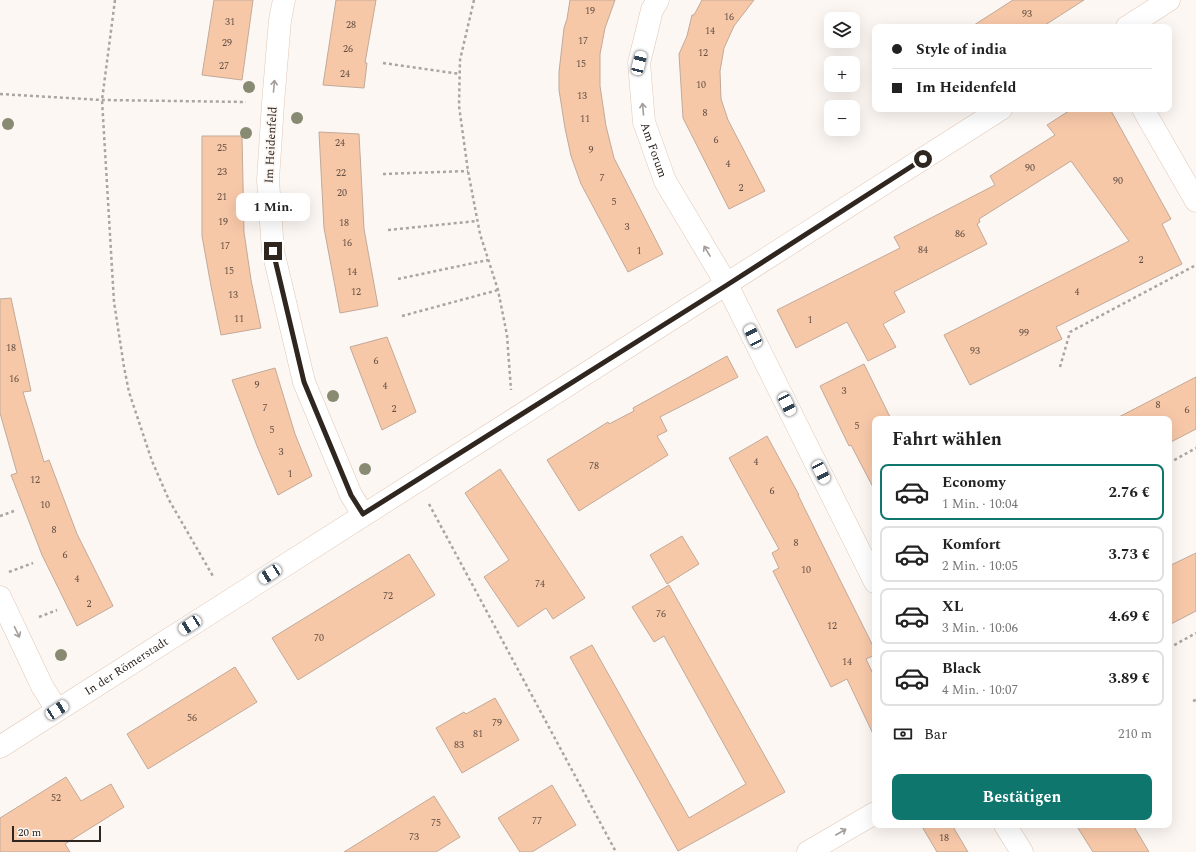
<!DOCTYPE html>
<html lang="de">
<head>
<meta charset="utf-8">
<style>
  :root { --surface:#fff; --page:#f2f2f2; --text:#222; --muted:#767676; --line:#e0e0e0; --accent:#0f766e }
  body { margin:0; font-family:Spectral,serif; background:var(--page); color:var(--text); height:100vh; display:flex; flex-direction:column; font-size:15px; white-space:nowrap }
  * { box-sizing:border-box; margin:0 }
  p { font-size:13px; color:var(--muted) }
  .icon { flex:none; width:22px; height:22px; fill:none; stroke:currentColor; stroke-width:2; stroke-linecap:round; stroke-linejoin:round }
  .map { position:relative; flex:1; overflow:hidden }
  .side { position:absolute; left:872px; top:416px; width:300px; height:412px; display:flex; flex-direction:column; background:var(--surface); border-radius:8px; box-shadow:0 4px 16px #0002 }
  .side>* { flex:none }
  .guide { position:absolute; left:872px; top:24px; width:300px; height:88px; border-radius:8px; box-shadow:0 4px 16px #0002; display:grid; align-content:center; height:88px; padding:0 20px; background:var(--surface) }
  .fabs { position:absolute; left:824px; top:12px; display:grid; gap:8px }
  .fabs a { display:grid; place-items:center; width:36px; height:36px; border-radius:8px; background:var(--surface); box-shadow:0 4px 16px #0002; font-size:20px }
  .scale { position:absolute; left:12px; bottom:10px; width:89px; box-sizing:border-box; padding-left:4px; border:2px solid #302620; border-top:0; font-size:11px; line-height:14px; white-space:nowrap; color:#302620; -webkit-text-stroke:3px #fcf7f3; paint-order:stroke }
  .end { position:absolute; width:18px; height:18px; margin:-9px; border:5px solid #302620; background:#fff; box-shadow:0 0 0 2px #fff }
  .from { border-radius:50% }
  .bubble { position:absolute; height:28px; border-radius:8px; background:var(--surface); box-shadow:0 4px 16px #0002; font-size:13px; font-weight:700; line-height:28px; text-align:center }
  .car { position:absolute; width:12px; height:24px; margin:-12px -6px; border-radius:5px; box-shadow:0 0 3px 1px #0007; background:linear-gradient(#fff 24%,#345 0 40%,#fff 0 76%,#345 0 86%,#fff 0) }
  .guide b { display:flex; align-items:center; gap:14px; height:38px; font-size:15px }
  .guide b+b { border-top:1px solid var(--line) }
  .guide i { width:10px; height:10px; background:var(--text) }
  ul { padding:0; list-style:none }
  li { display:flex; align-items:center; gap:12px; height:56px; margin:0 8px 6px; padding:0 12px; border:2px solid var(--line); border-radius:8px }
  li div { flex:1 }
  li b { display:block; font-size:15px }
  li em { font-style:normal; font-weight:700 }
  li.current { border-color:var(--accent) }
  li>.icon { width:36px; height:36px; stroke-width:1.5 }
  h2 { padding:0 20px; font-size:18px; line-height:48px }
  .pay { display:flex; align-items:center; gap:10px; height:44px; padding:0 20px; font-size:15px }
  .pay p { margin-inline-start:auto }
  .action { display:flex; gap:8px; margin-top:auto; padding:8px 20px }
  .action a { flex:1; height:46px; border-radius:8px; background:var(--accent); color:#fff; font-size:16px; font-weight:700; line-height:46px; text-align:center }
  .map>svg:first-child { display:block }
</style>
</head>
<body>
<div class="map">
<svg width="1196" height="852" viewBox="0 0 1196 852">
  <rect width="100%" height="100%" fill="#fcf7f3"/>
  <path fill="#f7c8a8" stroke="#c2a998" d="M214 0H253L242 80 202 75Z
    M336 0H376L365 63H367L364 88 323 85Z
    M570 0H615L605 28 600 54V86L606 126 614 158 663 254 628 272 581 184 571 156 565 128 559 90V72L564 28 567 19Z
    M702 0H754L734 26 724 48 720 71 721 99 728 120 765 191 729 209 683 118 679 54 687 36 692 15H694Z
    M1013 0H1084L1042 27H971Z
    M1072 109H1110L1171 219 1162 224 1182 264 1056 327 1062 339 970 385 944 335 1129 241 1071 161 979 219 980 222 977 224 987 244 894 292 905 312 883 324 896 347 868 361 847 322 796 348 777 310 900 248 894 237 995 185 990 176 1055 135 1047 125Z
    M319 132 359 134 364 229 378 306 340 313 324 228Z
    M202 136H242L244 232 251 280 261 328 221 335 211 286 202 236Z
    M11 298 31 391 23 392 44 462 49 460 77 534 113 606 77 626 42 555 11 475 17 473 0 413V299Z
    M387 337 416 412 382 430 350 347Z
    M727 356 738 377 660 417 667 431 657 436 668 455 579 511 547 460 608 422 609 424 634 411 633 408Z
    M864 364 891 419H875V491L851 445 849 446 820 386Z
    M275 368 295 434 312 476 278 495 257 446 232 380Z
    M1196 377V429L1169 443V419H1115Z
    M767 436 799 495H798L837 574 875 650V655L866 659 875 678V738L847 679 831 687 773 571 779 568 772 553 779 549 729 458Z
    M500 469 585 598 553 619 546 608 518 627 484 577 509 560 465 493Z
    M682 536 699 564 667 584 650 555Z
    M1196 553V611L1169 625V566Z
    M409 554 435 595 298 680 272 638Z
    M669 585 785 792 678 851 570 657 592 645 689 818 746 784 664 636 654 642 632 607Z
    M235 667 257 702 148 769 127 734Z
    M495 698 519 740 462 773 436 728 464 712 466 714Z
    M66 777 81 801 111 784 124 807 65 844 70 852H0V818Z
    M552 785 576 825 532 852H520L498 818Z
    M434 796 460 837 436 852H344Z
    M921 825H952L968 852H937Z
    M1076 825H1133L1149 852H1093Z"/>
  <g fill="none" stroke-linecap="round" stroke-linejoin="round">
    <defs>
      <g id="street">
        <path d="M284 0 280 20 273 103 268 180 273 251 304 382 351 495 363 514"/>
        <path id="s1" d="M658 0 652 10 639 63 644 122 665 181 727 285 875 582"/>
        <path d="M1143 109 1196 201"/>
        <path d="M0 597 42 686 57 710"/>
        <path d="M1005 825 1022 852"/>
        <path d="M808 852 875 813"/>
      </g>
      <g id="secondary">
        <path d="M1127 27 1169 0"/>
        <path id="s2" d="M0 747C333 533 668 323 1001 109"/>
      </g>
    </defs>
    <use href="#street" stroke="#e1c7b6" stroke-width="23"/>
    <use href="#secondary" stroke="#e1c7b6" stroke-width="23"/>
    <path stroke="#aba49f" stroke-width="2.5" stroke-dasharray="3 3" stroke-linecap="butt" d="M115 0 102 100 114 302 124 367 129 392 152 461 169 500 214 578
      M474 0 460 60 459 106 468 171 480 234 498 290 507 335 511 390
      M383 63 460 74
      M0 94 102 100 246 102
      M383 174 468 171
      M388 230 477 221
      M398 279 488 260
      M402 316 498 290
      M1060 367 1070 332 1196 265
      M1169 463 1196 448
      M429 504 616 852
      M0 516 14 511
      M9 572 33 563
      M39 617 57 610
      M1169 648 1196 633
      M1193 701 1196 700"/>
    <use href="#street" stroke="#fff" stroke-width="22"/>
    <use href="#secondary" stroke="#fff" stroke-width="22"/>
  </g>
  <g fill="#888a72">
    <circle cx="249" cy="87" r="6"/>
    <circle cx="297" cy="118" r="6"/>
    <circle cx="8" cy="124" r="6"/>
    <circle cx="246" cy="133" r="6"/>
    <circle cx="333" cy="396" r="6"/>
    <circle cx="365" cy="469" r="6"/>
    <circle cx="61" cy="655" r="6"/>
  </g>
  <defs><path id="oneway-shaft" d="M-6 0H5M1.5-3L5.5 0L1.5 3" fill="none" stroke-width="1.6" stroke-linecap="round" stroke-linejoin="round"/></defs>
  <g stroke="#a29d9b">
    <use href="#oneway-shaft" transform="translate(274 86) rotate(-85)"/>
    <use href="#oneway-shaft" transform="translate(643 109) rotate(-95)"/>
    <use href="#oneway-shaft" transform="translate(707 251) rotate(-121)"/>
    <use href="#oneway-shaft" transform="translate(17 632) rotate(64)"/>
    <use href="#oneway-shaft" transform="translate(841 832) rotate(-30)"/>
  </g>
  <g fill="none" stroke-linecap="round" stroke-linejoin="round">
    <path stroke="#302620" stroke-width="5" d="M273 251 304 382 351 495 363 514 727 285 923 159"/>
  </g>
  <g text-anchor="middle" dominant-baseline="central" stroke-width="3.5" stroke-linejoin="round" paint-order="stroke">
    <g font-size="10" fill="#624e42">
      <text x="590" y="11">19</text>
      <text x="1027" y="14">93</text>
      <text x="729" y="17">16</text>
      <text x="230" y="22">31</text>
      <text x="351" y="25">28</text>
      <text x="710" y="31">14</text>
      <text x="583" y="41">17</text>
      <text x="227" y="43">29</text>
      <text x="348" y="49">26</text>
      <text x="703" y="53">12</text>
      <text x="581" y="64">15</text>
      <text x="224" y="66">27</text>
      <text x="345" y="74">24</text>
      <text x="701" y="85">10</text>
      <text x="582" y="96">13</text>
      <text x="705" y="113">8</text>
      <text x="585" y="119">11</text>
      <text x="716" y="140">6</text>
      <text x="340" y="143">24</text>
      <text x="222" y="148">25</text>
      <text x="591" y="150">9</text>
      <text x="728" y="164">4</text>
      <text x="1030" y="168">90</text>
      <text x="222" y="172">23</text>
      <text x="341" y="173">22</text>
      <text x="602" y="178">7</text>
      <text x="1118" y="181">90</text>
      <text x="741" y="188">2</text>
      <text x="342" y="193">20</text>
      <text x="222" y="197">21</text>
      <text x="614" y="202">5</text>
      <text x="223" y="222">19</text>
      <text x="344" y="223">18</text>
      <text x="627" y="227">3</text>
      <text x="960" y="234">86</text>
      <text x="347" y="243">16</text>
      <text x="225" y="246">17</text>
      <text x="923" y="250">84</text>
      <text x="639" y="251">1</text>
      <text x="1141" y="260">2</text>
      <text x="229" y="271">15</text>
      <text x="352" y="272">14</text>
      <text x="356" y="292">12</text>
      <text x="1077" y="292">4</text>
      <text x="233" y="295">13</text>
      <text x="239" y="319">11</text>
      <text x="810" y="320">1</text>
      <text x="1024" y="333">99</text>
      <text x="11" y="348">18</text>
      <text x="975" y="351">93</text>
      <text x="376" y="361">6</text>
      <text x="14" y="379">16</text>
      <text x="257" y="385">9</text>
      <text x="385" y="386">4</text>
      <text x="844" y="391">3</text>
      <text x="1158" y="405">8</text>
      <text x="265" y="408">7</text>
      <text x="394" y="409">2</text>
      <text x="1187" y="410">6</text>
      <text x="857" y="426">5</text>
      <text x="272" y="430">5</text>
      <text x="281" y="452">3</text>
      <text x="756" y="462">4</text>
      <text x="594" y="466">78</text>
      <text x="290" y="474">1</text>
      <text x="35" y="480">12</text>
      <text x="772" y="491">6</text>
      <text x="45" y="505">10</text>
      <text x="54" y="530">8</text>
      <text x="796" y="543">8</text>
      <text x="65" y="555">6</text>
      <text x="806" y="570">10</text>
      <text x="77" y="579">4</text>
      <text x="540" y="584">74</text>
      <text x="388" y="596">72</text>
      <text x="89" y="604">2</text>
      <text x="661" y="614">76</text>
      <text x="832" y="626">12</text>
      <text x="319" y="638">70</text>
      <text x="847" y="662">14</text>
      <text x="192" y="718">56</text>
      <text x="497" y="723">79</text>
      <text x="478" y="734">81</text>
      <text x="459" y="745">83</text>
      <text x="56" y="798">52</text>
      <text x="537" y="821">77</text>
      <text x="436" y="823">75</text>
      <text x="414" y="837">73</text>
      <text x="944" y="838">18</text>
    </g>
    <g font-size="12" fill="#302620" stroke="#fcf7f3">
      <text transform="translate(271 145) rotate(-87)">Im Heidenfeld</text>
      <text stroke="none"><textPath href="#s1" startOffset="155">Am Forum</textPath></text>
      <text stroke="none"><textPath href="#s2" startOffset="150">In der Römerstadt</textPath></text>
    </g>
  </g>
</svg>
<div class="fabs">
<a><svg class="icon" aria-label="layers" viewBox="0 0 24 24"><path d="M12 4l9 5-9 5-9-5zM3 14l9 5 9-5"/></svg></a>
<a>+</a>
<a>−</a>
</div>
<div class="scale">20 m</div>
<i class="end from" style="left:923px;top:159px"></i>
<i class="end" style="left:273px;top:251px"></i>
<div class="bubble" style="left:236px;top:193px;width:74px">1 Min.</div>
<i class="car" style="left:639px;top:63px;rotate:14deg"></i>
<i class="car" style="left:753px;top:336px;rotate:334deg"></i>
<i class="car" style="left:787px;top:404px;rotate:154deg"></i>
<i class="car" style="left:821px;top:472px;rotate:153deg"></i>
<i class="car" style="left:270px;top:574px;rotate:237deg"></i>
<i class="car" style="left:190px;top:625px;rotate:237deg"></i>
<i class="car" style="left:57px;top:710px;rotate:57deg"></i>
<div class="guide">
<b><i class="from"></i>Style of india</b>
<b><i></i>Im Heidenfeld</b>
</div>
<section class="side">
<h2>Fahrt wählen</h2>
<ul>
<li class="current"><svg class="icon" aria-label="car" viewBox="0 0 24 24"><path d="M5 17H2v-5l4-1 3-4h7l3 4 3 1v5h-3M9 17h6M6 11h13"/><circle cx="7" cy="17" r="2"/><circle cx="17" cy="17" r="2"/></svg><div><b>Economy</b><p>1 Min. · 10:04</p></div><em>2.76 €</em></li>
<li><svg class="icon" aria-label="car" viewBox="0 0 24 24"><path d="M5 17H2v-5l4-1 3-4h7l3 4 3 1v5h-3M9 17h6M6 11h13"/><circle cx="7" cy="17" r="2"/><circle cx="17" cy="17" r="2"/></svg><div><b>Komfort</b><p>2 Min. · 10:05</p></div><em>3.73 €</em></li>
<li><svg class="icon" aria-label="car" viewBox="0 0 24 24"><path d="M5 17H2v-5l4-1 3-4h7l3 4 3 1v5h-3M9 17h6M6 11h13"/><circle cx="7" cy="17" r="2"/><circle cx="17" cy="17" r="2"/></svg><div><b>XL</b><p>3 Min. · 10:06</p></div><em>4.69 €</em></li>
<li><svg class="icon" aria-label="car" viewBox="0 0 24 24"><path d="M5 17H2v-5l4-1 3-4h7l3 4 3 1v5h-3M9 17h6M6 11h13"/><circle cx="7" cy="17" r="2"/><circle cx="17" cy="17" r="2"/></svg><div><b>Black</b><p>4 Min. · 10:07</p></div><em>3.89 €</em></li>
</ul>
<div class="pay"><svg class="icon" aria-label="cash" viewBox="0 0 24 24"><path d="M3 7h18v10H3z"/><circle cx="12" cy="12" r="2"/></svg>Bar<p>210 m</p></div>
<div class="action"><a>Bestätigen</a></div>
</section>
</div>
</body>
</html>
